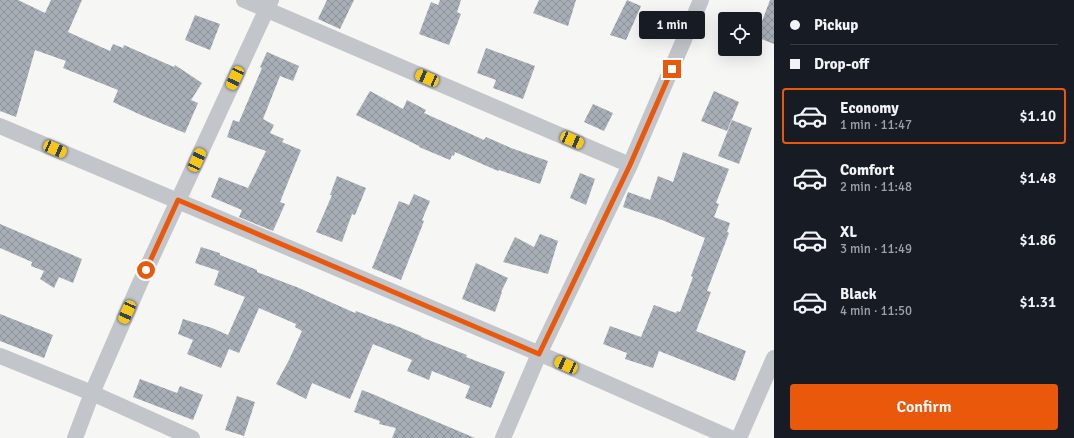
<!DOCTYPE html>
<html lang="en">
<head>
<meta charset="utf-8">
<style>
  :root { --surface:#171b24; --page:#20242c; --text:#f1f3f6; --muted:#9ea1a6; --line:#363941; --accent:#ea580c }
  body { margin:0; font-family:Signika,sans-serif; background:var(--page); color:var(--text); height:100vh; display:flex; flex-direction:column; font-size:15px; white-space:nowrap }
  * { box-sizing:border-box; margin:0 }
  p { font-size:13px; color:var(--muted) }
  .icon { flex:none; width:22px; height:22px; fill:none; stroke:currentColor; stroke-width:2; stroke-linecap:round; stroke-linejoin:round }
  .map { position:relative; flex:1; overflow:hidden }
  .side { display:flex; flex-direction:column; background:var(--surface); width:300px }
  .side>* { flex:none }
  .hud { display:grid; align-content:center; height:88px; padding:0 16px; background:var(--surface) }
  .tools { position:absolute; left:718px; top:12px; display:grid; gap:8px }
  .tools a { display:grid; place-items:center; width:44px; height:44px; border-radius:4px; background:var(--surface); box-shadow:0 4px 16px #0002; font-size:20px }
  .end { position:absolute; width:18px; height:18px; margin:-9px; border:5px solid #ea580c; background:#fff; box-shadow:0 0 0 2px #fff }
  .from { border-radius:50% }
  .bubble { position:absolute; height:28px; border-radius:4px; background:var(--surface); box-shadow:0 4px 16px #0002; font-size:13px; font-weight:600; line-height:28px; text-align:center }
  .car { position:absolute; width:12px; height:24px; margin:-12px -6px; border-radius:5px; box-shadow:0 0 3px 1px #0007; background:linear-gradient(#f5c518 24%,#345 0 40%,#f5c518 0 76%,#345 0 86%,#f5c518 0) }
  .hud b { display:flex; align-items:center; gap:14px; height:38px; font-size:15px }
  .hud b+b { border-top:1px solid var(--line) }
  .hud i { width:10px; height:10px; background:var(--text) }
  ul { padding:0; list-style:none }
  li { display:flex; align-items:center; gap:12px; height:56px; margin:0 8px 6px; padding:0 8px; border:2px solid transparent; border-radius:4px }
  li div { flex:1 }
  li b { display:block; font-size:15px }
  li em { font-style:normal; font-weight:600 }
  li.selected { border-color:var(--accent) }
  li>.icon { width:36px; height:36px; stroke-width:1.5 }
  .button { display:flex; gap:8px; margin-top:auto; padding:8px 16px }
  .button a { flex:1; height:46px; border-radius:4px; background:var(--accent); color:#fff; font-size:16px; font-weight:600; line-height:46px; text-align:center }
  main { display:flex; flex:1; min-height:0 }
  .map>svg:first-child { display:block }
</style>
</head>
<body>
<main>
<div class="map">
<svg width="774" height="438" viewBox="0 0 774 438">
  <defs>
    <pattern id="building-cross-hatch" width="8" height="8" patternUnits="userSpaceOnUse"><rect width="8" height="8" fill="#a8aeb6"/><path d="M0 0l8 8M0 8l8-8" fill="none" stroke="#8d929a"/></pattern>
  </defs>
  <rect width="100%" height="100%" fill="#f6f7f4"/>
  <path fill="url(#building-cross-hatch)" d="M0 0H18L45 13 51 0H82L68 32 110 51 113 44 123 48 124 45 174 67 175 65 202 83 191 100 198 103 185 133 141 115 113 102 118 90 63 68 66 61 35 50 16 117 0 111Z
    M327 0H354L340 29 318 19Z
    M440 0H461L457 12 461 14 449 45 419 34 431 2 438 5Z
    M539 0H576L568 26 533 13Z
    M627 0 641 6 626 40 610 35Z
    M770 0H774V44L756 37Z
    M195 15 220 24 210 50 185 40Z
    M486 48 535 66 523 99 493 88 496 80 477 73Z
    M267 52 299 66 293 81 280 76 263 119 274 125 270 133 284 139 282 142 301 150 280 202 285 204 273 231 239 217 242 210 211 197 219 177 248 188 266 151 227 137 233 120 239 122 262 68 260 67Z
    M370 91 403 109 407 100 426 110 424 113 484 140 486 137 511 148 548 161 540 184 499 170 498 171 455 152 454 156 452 155 450 160 419 147V146L356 115Z
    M714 91 739 102 727 131 701 121Z
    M593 104 613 113 604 131 584 122Z
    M732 120 752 128 739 164 718 156Z
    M683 152 729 169 716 203 719 204 714 217 730 223 727 232 729 233 707 291 711 292 696 331 746 351 735 381 659 351 653 368 625 359 627 353 603 344 610 326 641 337 654 305 676 313 677 311 680 312 693 277 691 276 705 238 662 220 623 207 628 192 650 200 658 176 673 182Z
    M580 173 595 179 586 205 570 198Z
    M337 176 366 188 355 215 352 214 342 242 316 232 332 195H330Z
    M414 194 430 201 422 220 424 221 401 280 372 268 399 201 409 205Z
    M0 224 82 259 73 283 59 277 54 288 40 279 44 271 31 266 32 262 0 248Z
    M540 234 558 241 548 274 503 262 515 237 534 247Z
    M201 247 220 253V255L257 270V272L299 288 355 313 356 311 389 324V323L421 336V337L467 355 466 357 505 372 491 408 465 398 470 386 432 371 429 380 407 371 412 360 373 344 350 399 312 383 306 399 276 384 289 360 302 331 295 327 296 324 259 308 239 353 229 349 221 368 187 354 193 340 178 334 183 319 212 328 228 335 245 297 214 285 219 271 195 263Z
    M476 263 508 278 501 292H502L495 312 462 299Z
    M0 314 53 335 44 358 0 341Z
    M140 379 177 393 180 386 203 395 193 420 133 397Z
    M362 390 375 395 404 408 475 438H392L396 428 379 424 380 421 354 412Z
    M237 396 255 402 244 436 225 430Z"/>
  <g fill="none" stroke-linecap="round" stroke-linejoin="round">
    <path stroke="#c2c5c9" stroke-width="16" d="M244 0 630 165
      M0 126 552 359 731 438
      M0 356 92 393 192 438
      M75 438 92 393 139 285 271 0
      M503 438 539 354 630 165 701 0
      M739 438 774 358"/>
  </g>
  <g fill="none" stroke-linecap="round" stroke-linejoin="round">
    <path stroke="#ea580c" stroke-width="5" d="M146 270 178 200 539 354 630 165 672 69"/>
  </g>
</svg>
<div class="tools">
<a><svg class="icon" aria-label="locate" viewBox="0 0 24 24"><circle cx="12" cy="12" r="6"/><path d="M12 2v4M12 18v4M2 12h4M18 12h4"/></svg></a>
</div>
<i class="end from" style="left:146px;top:270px"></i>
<i class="end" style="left:672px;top:69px"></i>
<div class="bubble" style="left:639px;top:11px;width:66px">1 min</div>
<i class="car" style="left:235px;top:78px;rotate:205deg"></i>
<i class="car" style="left:427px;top:78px;rotate:293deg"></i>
<i class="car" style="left:572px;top:140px;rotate:113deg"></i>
<i class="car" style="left:55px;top:149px;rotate:113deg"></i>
<i class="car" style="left:197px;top:160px;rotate:25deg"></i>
<i class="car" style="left:127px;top:312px;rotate:204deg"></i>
<i class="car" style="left:566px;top:365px;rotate:294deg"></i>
</div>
<section class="side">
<div class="hud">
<b><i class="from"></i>Pickup</b>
<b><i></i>Drop-off</b>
</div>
<ul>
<li class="selected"><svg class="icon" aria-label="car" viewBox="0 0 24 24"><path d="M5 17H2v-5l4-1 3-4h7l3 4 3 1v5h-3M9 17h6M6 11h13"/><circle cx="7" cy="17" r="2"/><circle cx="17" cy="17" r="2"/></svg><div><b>Economy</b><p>1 min · 11:47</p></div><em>$1.10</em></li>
<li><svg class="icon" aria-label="car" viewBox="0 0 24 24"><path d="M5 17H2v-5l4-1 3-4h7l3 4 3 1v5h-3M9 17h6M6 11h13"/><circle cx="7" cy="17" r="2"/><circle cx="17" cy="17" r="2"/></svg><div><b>Comfort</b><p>2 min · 11:48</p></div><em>$1.48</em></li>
<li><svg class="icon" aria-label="car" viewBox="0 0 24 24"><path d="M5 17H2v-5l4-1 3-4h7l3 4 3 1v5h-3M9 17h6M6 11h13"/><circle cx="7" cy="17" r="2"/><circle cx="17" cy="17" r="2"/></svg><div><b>XL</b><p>3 min · 11:49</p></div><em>$1.86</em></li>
<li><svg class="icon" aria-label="car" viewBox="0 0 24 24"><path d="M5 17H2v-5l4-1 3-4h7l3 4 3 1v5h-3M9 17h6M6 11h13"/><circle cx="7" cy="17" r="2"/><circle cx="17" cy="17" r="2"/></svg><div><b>Black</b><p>4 min · 11:50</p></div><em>$1.31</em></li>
</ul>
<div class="button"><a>Confirm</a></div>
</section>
</main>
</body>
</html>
